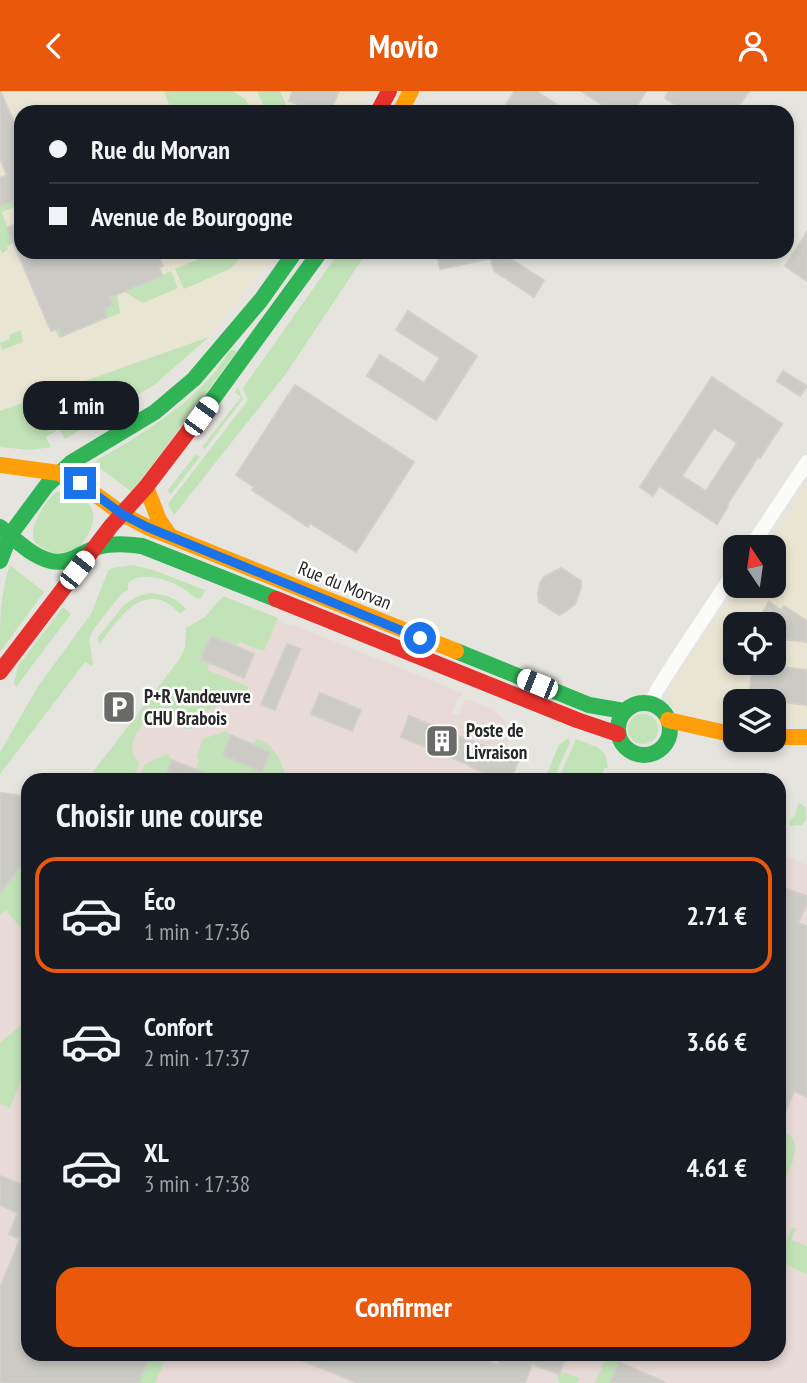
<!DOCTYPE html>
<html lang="fr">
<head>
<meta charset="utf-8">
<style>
  :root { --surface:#171b24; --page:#20242c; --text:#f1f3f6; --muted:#9ea1a6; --line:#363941; --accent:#ea580c }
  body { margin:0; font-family:"PT Sans Narrow",sans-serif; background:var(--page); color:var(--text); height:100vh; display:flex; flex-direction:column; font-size:26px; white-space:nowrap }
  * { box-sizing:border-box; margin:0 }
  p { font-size:23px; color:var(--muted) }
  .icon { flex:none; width:38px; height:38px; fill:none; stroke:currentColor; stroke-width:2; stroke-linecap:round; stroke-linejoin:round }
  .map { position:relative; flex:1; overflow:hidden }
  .sheet { position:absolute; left:21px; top:682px; width:765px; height:588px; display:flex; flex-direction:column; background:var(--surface); border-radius:21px; box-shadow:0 4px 10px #0003 }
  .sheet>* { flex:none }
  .guide { position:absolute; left:14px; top:14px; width:780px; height:154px; border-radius:21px; box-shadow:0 4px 10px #0003; display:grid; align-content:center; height:154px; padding:0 35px; background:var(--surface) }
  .needle { width:46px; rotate:347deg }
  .buttons { position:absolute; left:723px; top:444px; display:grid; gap:14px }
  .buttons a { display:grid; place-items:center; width:63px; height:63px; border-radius:14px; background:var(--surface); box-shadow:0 4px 10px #0003; font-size:35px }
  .end { position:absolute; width:32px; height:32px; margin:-16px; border:9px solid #1a73e8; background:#fff; box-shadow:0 0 0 4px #fff }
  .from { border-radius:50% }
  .bubble { position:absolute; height:49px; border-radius:21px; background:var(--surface); box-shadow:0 4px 10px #0003; font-size:23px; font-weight:600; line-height:49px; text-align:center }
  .car { position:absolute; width:21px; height:42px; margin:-21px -10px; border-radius:9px; box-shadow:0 0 5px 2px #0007; background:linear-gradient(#fff 24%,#345 0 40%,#fff 0 76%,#345 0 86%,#fff 0) }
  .guide b { display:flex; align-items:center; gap:24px; height:66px; font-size:26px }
  .guide b+b { border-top:2px solid var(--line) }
  .guide i { width:18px; height:18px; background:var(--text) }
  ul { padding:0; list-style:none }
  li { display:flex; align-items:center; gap:21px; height:116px; margin:0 14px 10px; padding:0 21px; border:4px solid transparent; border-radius:21px }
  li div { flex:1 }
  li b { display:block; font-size:26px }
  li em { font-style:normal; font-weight:600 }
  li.selected { border-color:var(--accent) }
  li>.icon { width:63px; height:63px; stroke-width:1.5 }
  h2 { padding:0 35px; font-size:32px; line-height:84px }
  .action { display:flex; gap:14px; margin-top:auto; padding:14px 35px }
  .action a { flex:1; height:80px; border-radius:21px; background:var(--accent); color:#fff; font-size:28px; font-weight:600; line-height:80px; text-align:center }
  header { display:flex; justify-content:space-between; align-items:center; height:91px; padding:0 35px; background:var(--accent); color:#fff; font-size:32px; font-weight:600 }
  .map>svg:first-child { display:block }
</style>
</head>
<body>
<header><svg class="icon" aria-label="back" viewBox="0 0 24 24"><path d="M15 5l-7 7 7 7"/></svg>Movio<svg class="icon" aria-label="person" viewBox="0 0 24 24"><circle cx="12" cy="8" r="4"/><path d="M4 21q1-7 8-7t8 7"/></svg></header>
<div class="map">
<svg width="807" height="1292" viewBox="0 0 807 1292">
  <rect width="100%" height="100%" fill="#e6e4de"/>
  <path fill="#e9e5d3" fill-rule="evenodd" d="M0 0H368L358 21H21V161H276L209 246 0 320Z
    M807 393V635L774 634V611H735V632L716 630 679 622 673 616 668 606 671 593 739 495H774V457H766ZM735 534H774V572H735Z"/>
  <path fill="#e8dad6" d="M224 507 279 528 280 531 290 535 291 533 463 602 461 606H458L452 622 459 624 465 608 493 618 508 634 509 647 504 662 519 669 512 686 522 689 89 690Z
    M779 763 807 774V1292H0V811L28 772V1264H779Z"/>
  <path fill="#c2e2b8" d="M164 0H233L246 9 252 21H172Z
    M257 0H280L289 21H266Z
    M18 108 19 111 21 110V113L2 121 13 152 7 155 8 159 2 162 0 158V115Z
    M109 161 131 197 171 180 178 197 143 212 126 202Z
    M215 161H246L230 178 184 198 175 178Z
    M339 161H367L285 284 174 424 168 413 248 309 243 297Z
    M108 201 117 202 120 222 59 247 55 238 58 237 62 245 107 227 104 218 113 213Z
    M21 239 23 251 2 259 0 252 10 248 9 244Z
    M209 246 154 294 65 348 59 338 46 346 51 356 31 359 0 356V320Z
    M230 259H235L236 262 132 401 100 377 96 370C135 347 176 323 207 290 216 281 223 270 230 259Z
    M238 297 243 308 205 358 202 356 241 306 235 301Z
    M196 363 200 366 171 403 167 400Z
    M68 399C102 413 98 433 78 458L55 463C49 460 39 456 35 451 27 438 46 408 57 401 60 400 64 399 68 399Z
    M10 474 44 501 0 561C0 528 0 504 10 474Z
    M133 474 153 479 205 499 202 506 198 508C192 505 189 501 184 498 169 489 142 479 128 492V499L122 502 93 539 89 549 93 572 92 575 85 571 0 683V661L39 594 91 523 108 480 112 477Z
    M150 502C164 503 177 507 186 518L180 523C146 485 119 527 99 554L98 546 124 514 138 505Z
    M223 505 278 527 264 560 239 551 236 556 210 545 201 568 210 572 207 579 249 596 243 608 234 616 230 610 190 627 192 638H187C177 634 165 628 154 628 141 630 129 650 133 663 134 666 137 669 139 672L133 689 86 690 179 569 185 557 186 537 205 526Z
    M63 516 71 523 16 596 14 592 18 575Z
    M628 638a15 15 0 1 1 30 0a15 15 0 1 1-30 0Z
    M226 640 231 644 223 664 262 680 270 661 253 653 256 648C275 653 279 667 286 685L271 689H210L212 685 196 678 199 669 196 667 203 648Z
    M568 647 570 652 553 689H544L559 654Z
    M576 648 597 656 605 663 608 677H604L600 689H558Z
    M168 663 172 669 164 688 167 689 138 690 145 673Z
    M800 712 806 717V729L802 734 790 735 789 731 795 724 798 713Z
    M28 766V781L23 786 28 793V846L6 819 0 824V803Z
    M28 928V970L10 1017 0 1013V952Z
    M781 1039C807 1050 792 1071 784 1090L779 1086V1046Z
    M792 1137 796 1138 791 1149 807 1155V1183C775 1170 780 1166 792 1137Z
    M150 1264H167L155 1292H139Z
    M607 1264H626L619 1271 610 1292H595Z
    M560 1280 580 1287 577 1292H559L557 1283H559Z"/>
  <path fill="#cbcac5" stroke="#d1cfca" stroke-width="2" fill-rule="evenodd" d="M0 0 21 46V107L0 115V87L7 84 0 67Z
    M293 0H339L330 21H317L289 10Z
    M515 0H536L568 21H501Z
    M581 0H646L633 21H613Z
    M669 0H749L735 21H686L665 7Z
    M21 131V161H157L163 175 159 176 162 185 110 206 113 214 104 218 107 226 62 245 59 238 51 240 7 137Z
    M807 141V190L785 175Z
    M446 161H496L497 166 440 178 437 163Z
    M506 165 544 189 534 206 494 180 491 168Z
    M408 220 477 265 436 329 367 285 380 264 424 292 440 267 396 239Z
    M783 280 807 295 800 305 777 290Z
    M712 286 782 333 760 367 758 366 727 414 728 415 717 433 659 395 653 405 640 396ZM714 337 737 352 706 400 682 385Z
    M295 294 414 371 356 461 310 432 308 436 252 399 254 396 236 384Z
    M561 477 581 490V497L575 513 565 521 559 524 539 511 538 503 540 492 544 486Z
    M769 511 781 519 784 515 807 530V551L774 547V534H755Z
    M211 545 254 563 244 587 201 568Z
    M287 553 300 558 275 619 261 614Z
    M753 572H775L774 575 807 579V614L749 607Z
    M320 602 361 619 352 640 311 623Z
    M409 625 519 669 510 690H502L469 675V674L401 646Z
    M231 644 270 661 262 681 223 664Z
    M172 669 222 689V690H164Z
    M0 702 17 704 28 710V766L0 802Z
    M779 795 807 805V813L798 832 807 835V1006L794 1000 779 1036Z
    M0 1085 28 1096V1264H150L139 1292H0V1197L20 1148 9 1143 18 1122 0 1114Z
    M289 1264H472L498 1274 502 1264H567L559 1283 532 1273 525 1292H358Z
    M619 1271 666 1292H610Z"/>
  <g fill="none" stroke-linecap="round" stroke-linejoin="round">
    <path stroke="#fbfbfa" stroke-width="14" d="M750 457 807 371
      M651 613 657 599 676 569 735 480"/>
    <path stroke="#30b455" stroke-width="16" d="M207 316 320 161
      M0 436C15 448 31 465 51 470 69 474 82 461 98 456 112 452 128 453 142 455L276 508
      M0 470 10 444 47 394 72 371 155 321 194 288 261 209 295 161
      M456 560 589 614 624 620
      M618 638a26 26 0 1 1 52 0a26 26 0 1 1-52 0Z"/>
    <path stroke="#ff9f0a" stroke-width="16" d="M400 21 411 0
      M0 374 59 382 80 392 122 423 147 436 456 560
      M146 396 159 429 170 445
      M668 629 735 644
      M774 646H807"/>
    <path stroke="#e5322d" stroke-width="16" d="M378 21 389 0
      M276 508 577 629 618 643
      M0 581 111 435 146 396 207 316"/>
  </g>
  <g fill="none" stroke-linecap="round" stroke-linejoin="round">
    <path stroke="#1a73e8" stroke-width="9" d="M80 392 122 423 147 436 420 547"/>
  </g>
  <defs>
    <symbol id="parking-square" viewBox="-11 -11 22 22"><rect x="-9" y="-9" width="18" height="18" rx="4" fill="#6a6a68" stroke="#fff"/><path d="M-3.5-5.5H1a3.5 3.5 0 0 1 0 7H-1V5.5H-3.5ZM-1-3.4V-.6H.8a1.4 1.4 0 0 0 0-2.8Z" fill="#fff"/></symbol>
    <symbol id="building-square" viewBox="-11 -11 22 22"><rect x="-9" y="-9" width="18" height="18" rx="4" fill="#6a6a68" stroke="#fff"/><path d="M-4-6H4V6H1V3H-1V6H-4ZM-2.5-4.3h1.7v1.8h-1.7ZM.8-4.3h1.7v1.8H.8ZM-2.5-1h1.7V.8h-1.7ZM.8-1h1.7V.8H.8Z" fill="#fff"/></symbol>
  </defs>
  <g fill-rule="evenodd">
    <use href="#parking-square" x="100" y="597" width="38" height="38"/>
    <use href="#building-square" x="423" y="631" width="38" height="38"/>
  </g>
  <g text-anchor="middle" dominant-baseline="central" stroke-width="5" stroke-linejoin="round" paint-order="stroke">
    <g font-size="19" fill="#282828" stroke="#fff">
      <text transform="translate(345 494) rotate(22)">Rue du Morvan</text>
    </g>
    <g font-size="19" font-weight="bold" fill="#282828" stroke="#fff" text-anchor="start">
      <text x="144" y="605">P+R Vandœuvre<tspan x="144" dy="22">CHU Brabois</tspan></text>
      <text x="466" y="639">Poste de<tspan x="466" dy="22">Livraison</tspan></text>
    </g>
  </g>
</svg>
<div class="buttons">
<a><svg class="needle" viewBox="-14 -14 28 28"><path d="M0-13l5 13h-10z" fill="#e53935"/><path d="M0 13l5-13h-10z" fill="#9ea1a6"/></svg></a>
<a><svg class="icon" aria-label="locate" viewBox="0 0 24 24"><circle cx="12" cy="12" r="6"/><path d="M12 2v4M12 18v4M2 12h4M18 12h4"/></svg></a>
<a><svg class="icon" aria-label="layers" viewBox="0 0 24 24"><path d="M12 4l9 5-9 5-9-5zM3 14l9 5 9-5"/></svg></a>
</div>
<i class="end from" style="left:420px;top:547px"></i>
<i class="end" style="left:80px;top:392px"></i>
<div class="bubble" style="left:23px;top:290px;width:116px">1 min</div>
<i class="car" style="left:201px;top:325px;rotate:36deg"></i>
<i class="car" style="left:77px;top:479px;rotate:38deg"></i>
<i class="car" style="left:537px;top:593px;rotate:292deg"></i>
<div class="guide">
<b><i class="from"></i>Rue du Morvan</b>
<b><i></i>Avenue de Bourgogne</b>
</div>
<section class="sheet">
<h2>Choisir une course</h2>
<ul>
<li class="selected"><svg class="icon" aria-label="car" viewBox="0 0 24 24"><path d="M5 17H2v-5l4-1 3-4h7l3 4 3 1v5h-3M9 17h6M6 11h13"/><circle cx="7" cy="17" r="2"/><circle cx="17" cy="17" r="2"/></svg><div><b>Éco</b><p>1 min · 17:36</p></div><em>2.71 €</em></li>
<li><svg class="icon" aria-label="car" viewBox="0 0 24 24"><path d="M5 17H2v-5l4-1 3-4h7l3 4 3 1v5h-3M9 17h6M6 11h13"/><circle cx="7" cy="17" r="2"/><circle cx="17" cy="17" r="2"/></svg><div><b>Confort</b><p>2 min · 17:37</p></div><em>3.66 €</em></li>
<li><svg class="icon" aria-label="car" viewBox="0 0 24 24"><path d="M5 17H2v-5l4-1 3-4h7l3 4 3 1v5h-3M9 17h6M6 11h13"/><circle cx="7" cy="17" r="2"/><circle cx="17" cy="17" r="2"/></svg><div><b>XL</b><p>3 min · 17:38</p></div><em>4.61 €</em></li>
</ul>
<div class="action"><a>Confirmer</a></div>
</section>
</div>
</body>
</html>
